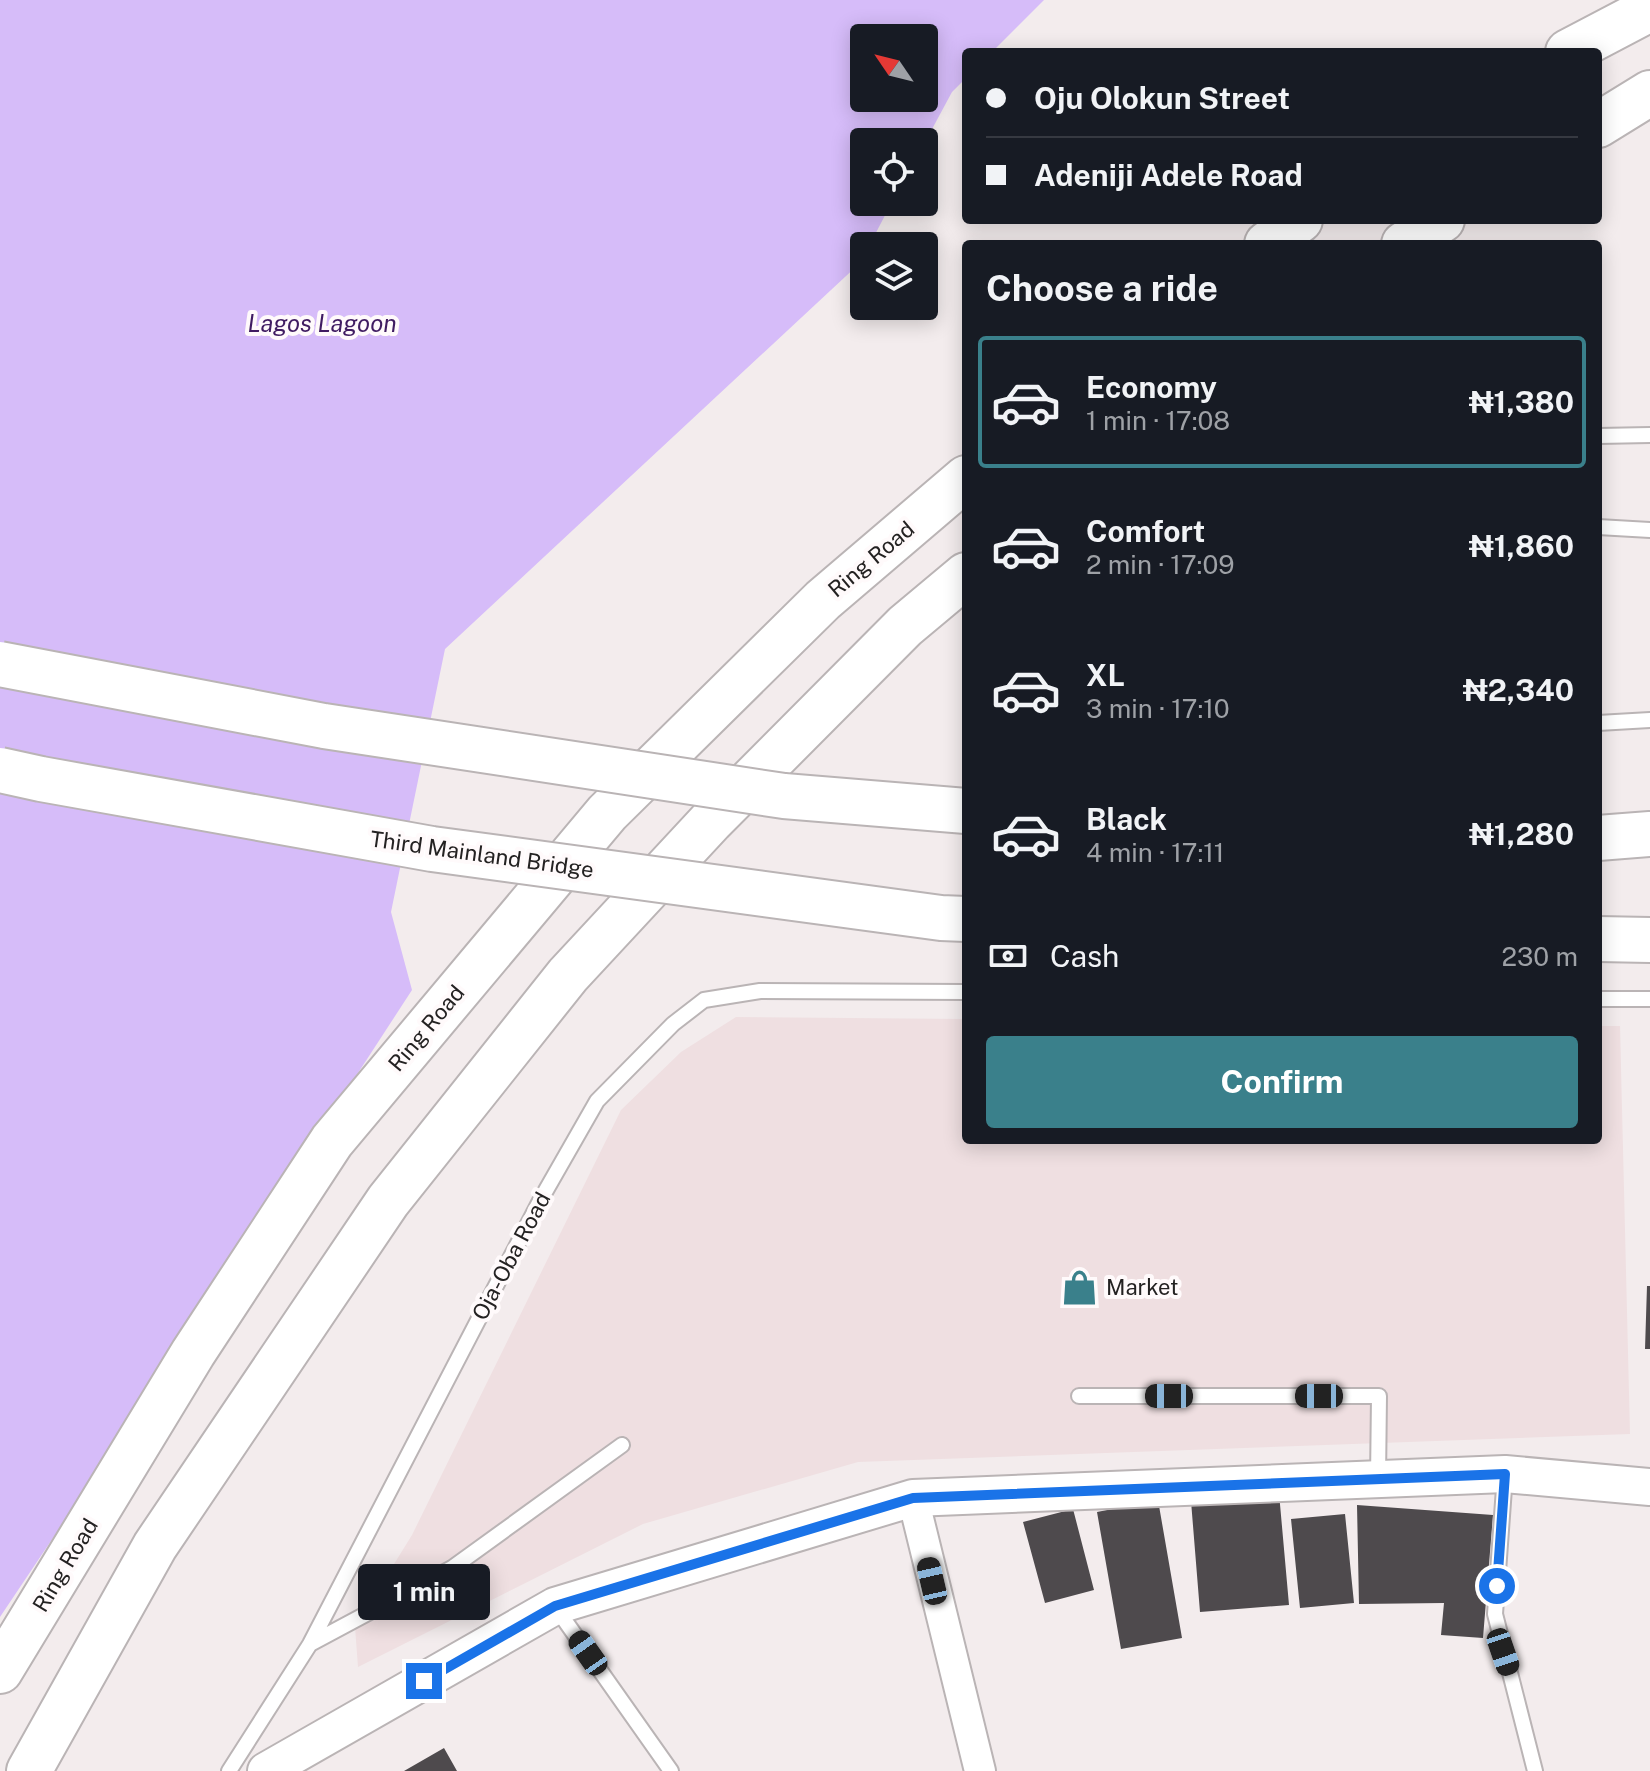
<!DOCTYPE html>
<html lang="en">
<head>
<meta charset="utf-8">
<style>
  :root { --surface:#171b24; --page:#20242c; --text:#f1f3f6; --muted:#9ea1a6; --line:#363941; --accent:#3a808b }
  body { margin:0; font-family:"Public Sans",sans-serif; background:var(--page); color:var(--text); height:100vh; display:flex; flex-direction:column; font-size:30px; white-space:nowrap }
  * { box-sizing:border-box; margin:0 }
  p { font-size:26px; color:var(--muted) }
  .icon { flex:none; width:44px; height:44px; fill:none; stroke:currentColor; stroke-width:2; stroke-linecap:round; stroke-linejoin:round }
  .map { position:relative; flex:1; overflow:hidden }
  .details { position:absolute; left:962px; top:240px; width:640px; height:904px; display:flex; flex-direction:column; background:var(--surface); border-radius:8px; box-shadow:0 4px 20px #0003 }
  .details>* { flex:none }
  .top-card { position:absolute; left:962px; top:48px; width:640px; height:176px; border-radius:8px; box-shadow:0 4px 20px #0003; display:grid; align-content:center; height:176px; padding:0 24px; background:var(--surface) }
  .needle { width:52px; rotate:305deg }
  .tools { position:absolute; left:850px; top:24px; display:grid; gap:16px }
  .tools a { display:grid; place-items:center; width:88px; height:88px; border-radius:8px; background:var(--surface); box-shadow:0 4px 20px #0003; font-size:40px }
  .end { position:absolute; width:36px; height:36px; margin:-18px; border:10px solid #1a73e8; background:#fff; box-shadow:0 0 0 4px #fff }
  .from { border-radius:50% }
  .bubble { position:absolute; height:56px; border-radius:8px; background:var(--surface); box-shadow:0 4px 20px #0003; font-size:26px; font-weight:700; line-height:56px; text-align:center }
  .car { position:absolute; width:24px; height:48px; margin:-24px -12px; border-radius:10px; box-shadow:0 0 6px 2px #0007; background:linear-gradient(#222 24%,#8ab4d8 0 40%,#222 0 76%,#8ab4d8 0 86%,#222 0) }
  .top-card b { display:flex; align-items:center; gap:28px; height:76px; font-size:30px }
  .top-card b+b { border-top:2px solid var(--line) }
  .top-card i { width:20px; height:20px; background:var(--text) }
  ul { padding:0; list-style:none }
  li { display:flex; align-items:center; gap:24px; height:132px; margin:0 16px 12px; padding:0 8px; border:4px solid transparent; border-radius:8px }
  li div { flex:1 }
  li b { display:block; font-size:30px }
  li em { font-style:normal; font-weight:700 }
  li.selected { border-color:var(--accent) }
  li>.icon { width:72px; height:72px; stroke-width:1.5 }
  h2 { padding:0 24px; font-size:36px; line-height:96px }
  .pay { display:flex; align-items:center; gap:20px; height:88px; padding:0 24px; font-size:30px }
  .pay p { margin-inline-start:auto }
  .cta { display:flex; gap:16px; margin-top:auto; padding:16px 24px }
  .cta a { flex:1; height:92px; border-radius:8px; background:var(--accent); color:#fff; font-size:32px; font-weight:700; line-height:92px; text-align:center }
  .map>svg:first-child { display:block }
</style>
</head>
<body>
<div class="map">
<svg width="1650" height="1771" viewBox="0 0 1650 1771">
  <rect width="100%" height="100%" fill="#f3eced"/>
  <path fill="#efdfe1" d="M736 1017 966 1019V1140H1598V1026H1620L1630 1434 858 1462 643 1524 358 1667 355 1627 412 1535 621 1110 681 1052Z"/>
  <path fill="#d6bcf9" fill-rule="evenodd" d="M0 0H1044L992 52H966V78L952 92 924 144 864 142V202H892L869 246H864V255L860 263 445 649 391 912 412 990 138 1411 0 1617ZM864 38H924V98H864Z"/>
  <path fill="#4e4a4d" d="M1647 1286H1650V1349H1645Z
    M1279 1493 1289 1605 1200 1612 1191 1501Z
    M1158 1500 1182 1638 1121 1649 1097 1512Z
    M1357 1505 1493 1515 1483 1638 1441 1635 1444 1603 1359 1604Z
    M1073 1509 1094 1590 1045 1603 1023 1522Z
    M1345 1514 1354 1603 1300 1608 1291 1519Z
    M444 1748 457 1771H404Z"/>
  <g fill="none" stroke-linecap="round" stroke-linejoin="round">
    <defs>
      <path id="service" d="M1598 436 1650 435
        M1598 527 1650 530
        M1598 723 1650 720
        M1598 999H1650
        M1079 1396H1379L1378 1479
        M1505 1474 1495 1614 1535 1771
        M556 1608 671 1771
        M310 1644 452 1568 622 1445
        M229 1771 310 1644 541 1199 597 1101 673 1024 704 1000 760 991 966 992"/>
      <path id="minor" d="M913 1498 980 1771"/>
      <path id="tertiary" d="M266 1771 555 1606 913 1498 1505 1474 1650 1487"/>
      <path id="primary" d="M1568 52 1650 9
        M1598 125 1650 93
        M1267 244 1300 220
        M1404 244 1442 220
        M0 1671 193 1353 332 1141 607 813 823 600 966 478
        M29 1771 155 1546 388 1201 568 975 711 821 905 626 966 575"/>
      <path id="motorway" d="M1598 838 1650 834
        M1598 939 1650 940"/>
    </defs>
    <use href="#service" stroke="#bab4b5" stroke-width="18"/>
    <use href="#minor" stroke="#bab4b5" stroke-width="34"/>
    <use href="#tertiary" stroke="#bab4b5" stroke-width="40"/>
    <use href="#primary" stroke="#bab4b5" stroke-width="48"/>
    <use href="#motorway" stroke="#bab4b5" stroke-width="48"/>
    <use href="#service" stroke="#fff" stroke-width="14"/>
    <use href="#minor" stroke="#fff" stroke-width="30"/>
    <use href="#tertiary" stroke="#fff" stroke-width="36"/>
    <use href="#primary" stroke="#fff" stroke-width="44"/>
    <use href="#motorway" stroke="#fff" stroke-width="44"/>
    <defs>
      <path id="motorway-bridge" d="M0 664 324 726 784 796 966 811
        M0 770 41 779 432 849 941 918 966 919"/>
    </defs>
    <use href="#motorway-bridge" stroke="#bab4b5" stroke-width="48" stroke-linecap="butt"/>
    <use href="#motorway-bridge" stroke="#fff" stroke-width="44"/>
  </g>
  <g fill="none" stroke-linecap="round" stroke-linejoin="round">
    <path stroke="#1a73e8" stroke-width="10" d="M424 1681 555 1606 913 1498 1505 1474 1497 1586"/>
  </g>
  <defs>
    <symbol id="shop-bare" viewBox="-9 -9 18 18"><path d="M-5-2.5h2.3a2.7 3.5 0 0 1 5.4 0H5L5.5 6h-11ZM-1.5-2.5h3a1.5 2.3 0 0 0-3 0Z" fill="#3a808b" stroke="#fffafb" stroke-width="2.5" paint-order="stroke"/></symbol>
  </defs>
  <g fill-rule="evenodd">
    <use href="#shop-bare" x="1054" y="1262" width="51" height="51"/>
  </g>
  <g text-anchor="middle" dominant-baseline="central" stroke-width="8" stroke-linejoin="round" paint-order="stroke">
    <g font-size="22" fill="#242222" stroke="#fffafb">
      <text transform="translate(871 559) rotate(-40)">Ring Road</text>
      <text transform="translate(482 854) rotate(8)">Third Mainland Bridge</text>
      <text transform="translate(426 1028) rotate(-50)">Ring Road</text>
      <text transform="translate(511 1256) rotate(-62)">Oja-Oba Road</text>
      <text transform="translate(65 1565) rotate(-59)">Ring Road</text>
    </g>
    <g font-size="22" fill="#242222" stroke="#fffafb" text-anchor="start">
      <text x="1106" y="1287">Market</text>
    </g>
    <g font-size="24" font-style="italic" fill="#401c62" stroke="#fffafb">
      <text x="322" y="323">Lagos Lagoon</text>
    </g>
  </g>
</svg>
<div class="tools">
<a><svg class="needle" viewBox="-14 -14 28 28"><path d="M0-13l5 13h-10z" fill="#e53935"/><path d="M0 13l5-13h-10z" fill="#9ea1a6"/></svg></a>
<a><svg class="icon" aria-label="locate" viewBox="0 0 24 24"><circle cx="12" cy="12" r="6"/><path d="M12 2v4M12 18v4M2 12h4M18 12h4"/></svg></a>
<a><svg class="icon" aria-label="layers" viewBox="0 0 24 24"><path d="M12 4l9 5-9 5-9-5zM3 14l9 5 9-5"/></svg></a>
</div>
<i class="end from" style="left:1497px;top:1586px"></i>
<i class="end" style="left:424px;top:1681px"></i>
<div class="bubble" style="left:358px;top:1564px;width:132px">1 min</div>
<i class="car" style="left:1169px;top:1396px;rotate:270deg"></i>
<i class="car" style="left:1319px;top:1396px;rotate:270deg"></i>
<i class="car" style="left:932px;top:1581px;rotate:347deg"></i>
<i class="car" style="left:1503px;top:1652px;rotate:161deg"></i>
<i class="car" style="left:588px;top:1653px;rotate:325deg"></i>
<div class="top-card">
<b><i class="from"></i>Oju Olokun Street</b>
<b><i></i>Adeniji Adele Road</b>
</div>
<section class="details">
<h2>Choose a ride</h2>
<ul>
<li class="selected"><svg class="icon" aria-label="car" viewBox="0 0 24 24"><path d="M5 17H2v-5l4-1 3-4h7l3 4 3 1v5h-3M9 17h6M6 11h13"/><circle cx="7" cy="17" r="2"/><circle cx="17" cy="17" r="2"/></svg><div><b>Economy</b><p>1 min · 17:08</p></div><em>₦1,380</em></li>
<li><svg class="icon" aria-label="car" viewBox="0 0 24 24"><path d="M5 17H2v-5l4-1 3-4h7l3 4 3 1v5h-3M9 17h6M6 11h13"/><circle cx="7" cy="17" r="2"/><circle cx="17" cy="17" r="2"/></svg><div><b>Comfort</b><p>2 min · 17:09</p></div><em>₦1,860</em></li>
<li><svg class="icon" aria-label="car" viewBox="0 0 24 24"><path d="M5 17H2v-5l4-1 3-4h7l3 4 3 1v5h-3M9 17h6M6 11h13"/><circle cx="7" cy="17" r="2"/><circle cx="17" cy="17" r="2"/></svg><div><b>XL</b><p>3 min · 17:10</p></div><em>₦2,340</em></li>
<li><svg class="icon" aria-label="car" viewBox="0 0 24 24"><path d="M5 17H2v-5l4-1 3-4h7l3 4 3 1v5h-3M9 17h6M6 11h13"/><circle cx="7" cy="17" r="2"/><circle cx="17" cy="17" r="2"/></svg><div><b>Black</b><p>4 min · 17:11</p></div><em>₦1,280</em></li>
</ul>
<div class="pay"><svg class="icon" aria-label="cash" viewBox="0 0 24 24"><path d="M3 7h18v10H3z"/><circle cx="12" cy="12" r="2"/></svg>Cash<p>230 m</p></div>
<div class="cta"><a>Confirm</a></div>
</section>
</div>
</body>
</html>
